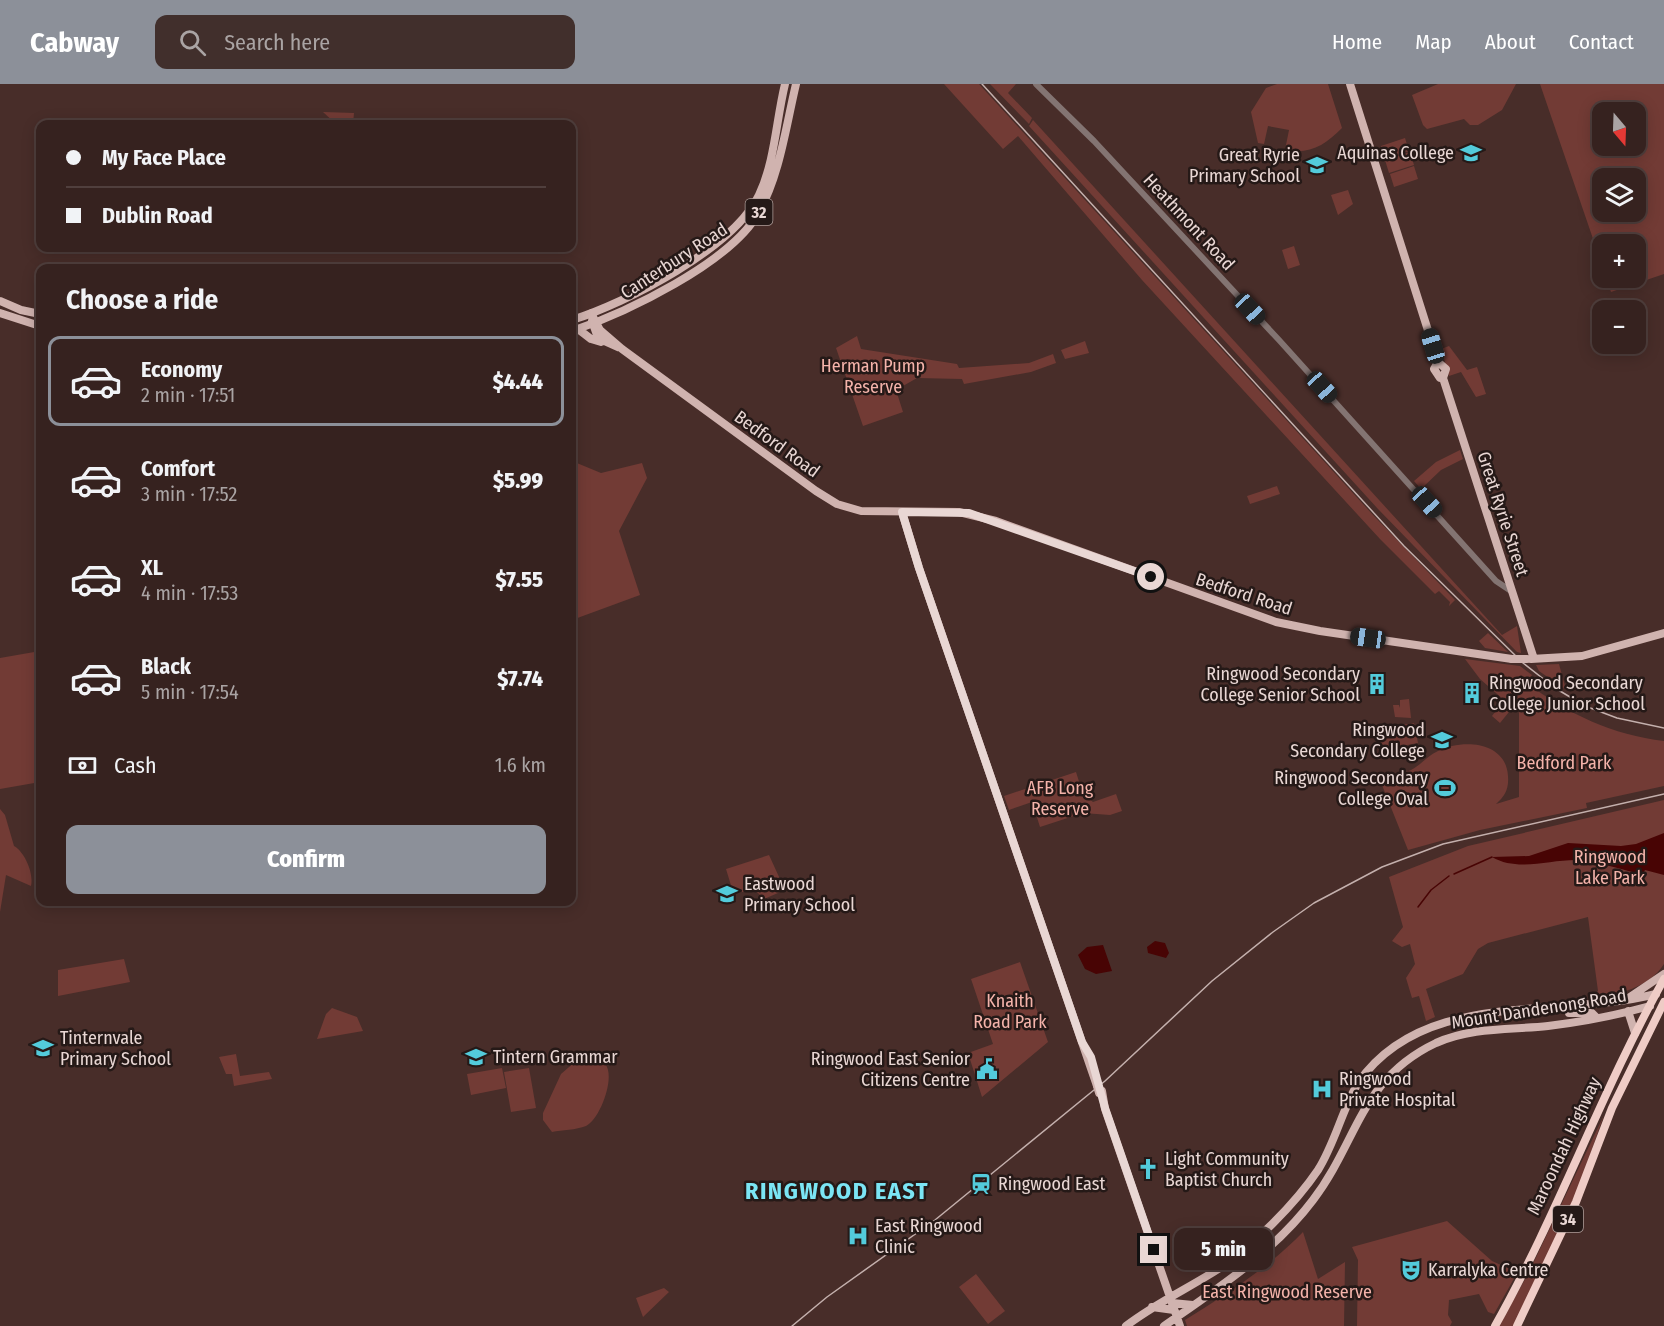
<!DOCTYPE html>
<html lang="en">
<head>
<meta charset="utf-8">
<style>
  :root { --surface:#36221f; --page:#412f2c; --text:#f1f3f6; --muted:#aaa4a4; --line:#503f3d; --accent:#8c9099 }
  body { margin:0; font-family:"Fira Sans Condensed",sans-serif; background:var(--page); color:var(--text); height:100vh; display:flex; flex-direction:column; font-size:22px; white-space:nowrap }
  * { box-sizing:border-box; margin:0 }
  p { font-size:20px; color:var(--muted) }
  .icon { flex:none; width:33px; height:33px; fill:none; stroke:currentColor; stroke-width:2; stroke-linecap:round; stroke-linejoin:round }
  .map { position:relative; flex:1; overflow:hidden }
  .panel { position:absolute; left:36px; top:180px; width:540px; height:642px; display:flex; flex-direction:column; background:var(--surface); border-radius:12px; box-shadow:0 3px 15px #0003,0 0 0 2px var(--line) }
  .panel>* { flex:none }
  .hud { position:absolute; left:36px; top:36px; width:540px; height:132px; border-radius:12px; box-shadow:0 3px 15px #0003,0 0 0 2px var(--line); display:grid; align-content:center; height:132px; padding:0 30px; background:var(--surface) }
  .needle { width:39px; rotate:161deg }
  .fabs { position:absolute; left:1592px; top:18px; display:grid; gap:12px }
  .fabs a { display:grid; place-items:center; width:54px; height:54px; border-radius:12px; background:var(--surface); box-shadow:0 3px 15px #0003,0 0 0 2px var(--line); font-size:30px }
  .end { position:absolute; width:27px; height:27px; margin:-14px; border:8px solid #e9d7d4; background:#111; box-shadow:0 0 0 3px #111 }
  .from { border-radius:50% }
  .bubble { position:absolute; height:42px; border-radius:12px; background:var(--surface); box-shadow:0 3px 15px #0003,0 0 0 2px var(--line); font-size:20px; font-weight:800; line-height:42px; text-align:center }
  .car { position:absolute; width:18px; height:36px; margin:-18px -9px; border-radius:8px; box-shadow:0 0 4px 2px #0007; background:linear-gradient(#222 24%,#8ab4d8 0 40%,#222 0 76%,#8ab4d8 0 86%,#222 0) }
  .hud b { display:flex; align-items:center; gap:21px; height:57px; font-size:22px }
  .hud b+b { border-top:2px solid var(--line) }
  .hud i { width:15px; height:15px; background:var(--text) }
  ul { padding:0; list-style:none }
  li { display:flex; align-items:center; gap:18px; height:90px; margin:0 12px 9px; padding:0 18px; border:3px solid transparent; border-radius:12px }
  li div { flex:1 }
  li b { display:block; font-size:22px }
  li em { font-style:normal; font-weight:800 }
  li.active { border-color:var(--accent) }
  li>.icon { width:54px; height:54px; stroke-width:1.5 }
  h2 { padding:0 30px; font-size:27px; line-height:72px }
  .pay { display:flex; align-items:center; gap:15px; height:66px; padding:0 30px; font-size:22px }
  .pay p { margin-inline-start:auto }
  .cta { display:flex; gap:12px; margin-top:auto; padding:12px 30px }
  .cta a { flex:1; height:69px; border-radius:12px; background:var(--accent); color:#fff; font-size:24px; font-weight:800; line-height:69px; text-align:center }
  header { display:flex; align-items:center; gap:36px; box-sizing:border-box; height:84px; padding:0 30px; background:var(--accent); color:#fff }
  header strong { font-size:28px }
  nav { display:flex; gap:33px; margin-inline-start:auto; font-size:21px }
  .search { width:420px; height:54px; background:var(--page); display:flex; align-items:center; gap:15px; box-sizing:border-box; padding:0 21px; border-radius:12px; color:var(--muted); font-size:22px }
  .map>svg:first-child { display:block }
</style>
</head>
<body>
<header>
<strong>Cabway</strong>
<div class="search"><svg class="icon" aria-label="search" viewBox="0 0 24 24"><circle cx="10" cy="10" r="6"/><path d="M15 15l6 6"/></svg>Search here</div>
<nav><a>Home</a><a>Map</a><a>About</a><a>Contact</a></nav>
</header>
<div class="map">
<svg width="1664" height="1242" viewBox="0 0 1664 1242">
  <rect width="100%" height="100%" fill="#482d29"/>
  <path fill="#723b35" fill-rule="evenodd" d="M944 0H979L1373 431 1455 516 1449 522 1450 518 1439 507 1435 510 1380 455 1142 196 1018 52 1003 65Z
    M990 0H1016L1008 9 1032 34 1029 40Z
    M1277 0H1328L1342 44C1325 61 1310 71 1285 66L1289 46 1268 42 1264 60 1258 59 1251 28 1266 4Z
    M1438 0H1516L1502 26 1478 41H1470L1464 35 1427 45 1423 41 1412 11Z
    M1540 0H1664V190L1611 208 1606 194H1635V160H1602V181ZM1602 28H1635V62H1602ZM1602 94H1635V128H1602Z
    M323 28 354 29 353 40H336Z
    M1033 36 1502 551 1517 542 1521 569 1517 568 1378 425 1029 42Z
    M1405 54 1409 67 1385 75 1381 62Z
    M1410 68 1414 81 1389 89 1385 76Z
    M1414 82 1418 95 1394 103 1390 90Z
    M1348 106 1353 120 1338 131 1331 111Z
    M1294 162 1300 181 1288 185 1282 166Z
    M857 252 861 265 957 280 959 284 1029 279 1053 270 1056 279 1031 288 964 300 962 295 917 294 896 306 903 328 863 342 836 264Z
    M1085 257 1089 269 1065 275 1061 266Z
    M1449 262 1467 286 1477 283 1486 310 1476 313 1461 288 1449 292 1441 265Z
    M1460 366 1463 375 1441 386 1421 405 1414 397 1436 378Z
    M572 377 601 389 642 379 647 394 619 447 640 511 572 536Z
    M1277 402 1280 410 1250 420 1247 412Z
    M1488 549 1508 568 1485 564 1479 557Z
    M40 567V698L0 705V574Z
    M1465 575 1520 582 1532 591 1527 599C1568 630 1613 651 1664 657V702L1586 719 1587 724 1480 746 1408 766 1380 696C1390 693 1402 690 1411 686 1421 681 1427 672 1438 667 1462 655 1506 657 1508 692 1509 705 1505 712 1496 720L1519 713V628L1513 623 1500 639 1492 632 1504 616 1480 595Z
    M1559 580 1566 606 1539 587 1536 581Z
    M1409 615 1411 634 1395 633 1393 621H1399L1400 624V616Z
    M1414 639 1418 659 1380 666 1377 645Z
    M1076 688 1083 710 1093 718 1116 710 1122 727 1110 731 1083 729 1040 743 1032 718 1009 726 1004 712Z
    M1664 716V880C1649 904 1617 911 1591 914L1598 907 1588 833 1488 859 1478 865 1463 890 1426 905 1435 933 1426 937 1419 912 1412 914 1406 894 1415 880 1410 860 1402 863 1392 857 1403 843 1389 793 1468 762Z
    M0 725 5 731 14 762C25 768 34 790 31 802L6 791 0 828Z
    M769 771 785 806 764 815 757 808H733L726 785Z
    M124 875 130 898 58 912V886Z
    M1020 878 1048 958 982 1013 968 969 993 960 971 895Z
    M332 924 357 933 363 947 317 955 326 930Z
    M236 970 240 992 269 988 272 995 234 1002 232 990H226L219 973Z
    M591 974 606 981C615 995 600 1035 586 1042 576 1046 562 1046 552 1048L543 1036V1029L561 990 576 977Z
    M502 984 506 1004 471 1011 467 990Z
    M529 984 536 1024 511 1028 504 988Z
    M1604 1031 1577 1108 1514 1242H1499L1529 1188Z
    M1447 1137 1492 1177 1514 1187 1516 1191 1494 1230 1488 1228 1479 1210 1449 1216 1448 1231 1452 1238 1450 1242H1357L1358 1176 1352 1163Z
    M1303 1148 1318 1195 1345 1178 1344 1242H1187L1185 1236C1227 1210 1268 1184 1303 1148Z
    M976 1190 1005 1227 988 1240 959 1203Z
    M664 1204 669 1208 643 1233 636 1214Z"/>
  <path fill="#480404" d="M1664 749V791L1645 786 1643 790C1624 787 1607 780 1588 777 1557 772 1521 790 1492 773L1529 772 1568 759 1621 762 1636 760Z
    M1155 857 1165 859 1169 869 1166 874 1148 869 1147 863Z
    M1103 861 1112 887 1096 890 1085 885 1078 871 1087 863Z"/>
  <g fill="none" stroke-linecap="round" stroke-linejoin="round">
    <path stroke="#480404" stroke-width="1.5" d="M1454 790 1492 773
      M1418 823 1431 806 1449 792"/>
    <path stroke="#837472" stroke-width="6" d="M1036 0 1094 57 1279 256 1496 497 1511 507"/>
    <path stroke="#d0b3af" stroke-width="8" d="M1350 0 1438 278
      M0 217 21 226 40 230
      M0 229 40 242
      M591 229 600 246 622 265 816 407 837 420 861 427 959 428 996 437 1276 538 1320 547 1512 575
      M572 236C626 219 734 164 759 111 775 77 776 37 785 0
      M592 237 598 254 618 263
      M578 245 591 255 601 258
      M572 247C625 229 731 179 759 128 780 90 786 42 796 0
      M1438 278 1434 285 1440 294H1443
      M1438 278 1446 285 1443 294
      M1443 294 1534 575
      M902 428 919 484 1097 1002
      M1531 575 1582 572 1664 549
      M1627 915 1664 890
      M1628 927 1635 949
      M1569 929H1592L1597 934
      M1102 1007 1105 1025 1180 1242
      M1172 1219 1193 1221
      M1152 1223 1174 1226
      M1126 1242C1156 1219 1189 1204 1220 1184 1254 1161 1295 1120 1318 1086 1335 1059 1342 1026 1358 999 1424 904 1557 935 1656 910
      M1164 1242C1217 1205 1274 1168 1313 1116 1358 1057 1360 995 1436 959 1472 943 1510 946 1548 942 1582 938 1617 931 1650 922"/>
    <path stroke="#efccc6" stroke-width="8" d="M1495 1242C1558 1130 1601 1008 1664 895
      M1517 1242 1576 1118 1612 1024 1664 918"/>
    <path stroke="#c4b0ad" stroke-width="1.5" d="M982 0 1404 462 1523 579 1555 604 1585 622 1617 634 1664 644
      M792 1242 827 1213 935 1136 1105 997 1212 897 1273 848 1314 819 1382 783 1443 760 1664 710"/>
    <path stroke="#d0b3af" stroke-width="8" d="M1512 575H1527
      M1097 1002 1099 1009"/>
  </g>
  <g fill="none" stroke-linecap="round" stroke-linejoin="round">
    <path stroke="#e9d7d4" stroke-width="8" d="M1151 493 969 429 902 428 919 484 1082 958 1091 973 1105 1024 1154 1166"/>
  </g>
  <defs>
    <symbol id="school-bare" viewBox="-9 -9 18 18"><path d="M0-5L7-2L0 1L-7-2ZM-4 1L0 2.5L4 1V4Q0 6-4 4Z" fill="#53cbdb" stroke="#251917" stroke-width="2.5" paint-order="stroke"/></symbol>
    <symbol id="building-bare" viewBox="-9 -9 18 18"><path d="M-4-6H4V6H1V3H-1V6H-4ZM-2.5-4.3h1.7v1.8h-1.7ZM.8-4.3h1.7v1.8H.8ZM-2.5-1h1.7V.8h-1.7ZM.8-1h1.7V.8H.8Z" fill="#53cbdb" stroke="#251917" stroke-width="2.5" paint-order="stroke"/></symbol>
    <symbol id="stadium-bare" viewBox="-9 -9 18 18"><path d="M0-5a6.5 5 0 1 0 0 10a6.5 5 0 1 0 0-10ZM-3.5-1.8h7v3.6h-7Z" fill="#53cbdb" stroke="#251917" stroke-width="2.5" paint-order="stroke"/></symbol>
    <symbol id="civic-bare" viewBox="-9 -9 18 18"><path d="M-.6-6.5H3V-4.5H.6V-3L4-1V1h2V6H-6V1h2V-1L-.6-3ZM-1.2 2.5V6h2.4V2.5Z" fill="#53cbdb" stroke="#251917" stroke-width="2.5" paint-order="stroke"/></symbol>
    <symbol id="hospital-bare" viewBox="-9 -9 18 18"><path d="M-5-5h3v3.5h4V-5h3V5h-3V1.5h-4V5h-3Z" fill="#53cbdb" stroke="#251917" stroke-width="2.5" paint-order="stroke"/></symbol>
    <symbol id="church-bare" viewBox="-9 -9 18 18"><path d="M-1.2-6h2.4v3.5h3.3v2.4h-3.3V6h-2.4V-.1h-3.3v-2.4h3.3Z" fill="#53cbdb" stroke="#251917" stroke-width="2.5" paint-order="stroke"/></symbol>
    <symbol id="station-bare" viewBox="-9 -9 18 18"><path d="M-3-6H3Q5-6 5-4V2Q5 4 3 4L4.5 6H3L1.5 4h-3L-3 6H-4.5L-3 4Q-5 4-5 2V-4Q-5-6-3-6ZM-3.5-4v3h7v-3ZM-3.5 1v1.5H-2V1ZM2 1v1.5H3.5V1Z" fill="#53cbdb" stroke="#251917" stroke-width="2.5" paint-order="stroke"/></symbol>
    <symbol id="theatre-bare" viewBox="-9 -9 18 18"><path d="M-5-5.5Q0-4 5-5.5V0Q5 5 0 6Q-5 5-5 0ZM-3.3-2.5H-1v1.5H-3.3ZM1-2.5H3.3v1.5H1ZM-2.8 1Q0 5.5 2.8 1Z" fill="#53cbdb" stroke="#251917" stroke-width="2.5" paint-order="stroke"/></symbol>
  </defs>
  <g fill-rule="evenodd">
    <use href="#school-bare" x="1456" y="54" width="30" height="30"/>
    <use href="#school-bare" x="1302" y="66" width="30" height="30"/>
    <use href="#building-bare" x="1362" y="585" width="30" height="30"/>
    <use href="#building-bare" x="1457" y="594" width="30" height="30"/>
    <use href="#school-bare" x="1427" y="641" width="30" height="30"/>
    <use href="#stadium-bare" x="1430" y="689" width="30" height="30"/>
    <use href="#school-bare" x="712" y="795" width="30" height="30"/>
    <use href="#school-bare" x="28" y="949" width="30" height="30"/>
    <use href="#school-bare" x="461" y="958" width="30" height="30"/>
    <use href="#civic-bare" x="972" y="970" width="30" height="30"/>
    <use href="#hospital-bare" x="1307" y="990" width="30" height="30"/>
    <use href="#church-bare" x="1133" y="1070" width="30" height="30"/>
    <use href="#station-bare" x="966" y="1085" width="30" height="30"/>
    <use href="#hospital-bare" x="843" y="1137" width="30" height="30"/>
    <use href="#theatre-bare" x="1396" y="1171" width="30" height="30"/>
  </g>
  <g text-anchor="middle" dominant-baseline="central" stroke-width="5" stroke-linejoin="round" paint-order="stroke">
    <g fill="#251917" stroke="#ae9e9b" stroke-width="1.5">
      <rect x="745.5" y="115" width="27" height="26" rx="4.5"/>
      <rect x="1553" y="1122" width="30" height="26" rx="4.5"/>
    </g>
    <g font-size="16" font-weight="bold" fill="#e9d7d4">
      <text x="759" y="128">32</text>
      <text x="1568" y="1135">34</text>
    </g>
    <g font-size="18" fill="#e9d7d4" stroke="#251917" text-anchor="start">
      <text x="1454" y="69" text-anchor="end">Aquinas College</text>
      <text x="1300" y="71" text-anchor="end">Great Ryrie<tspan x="1300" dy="21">Primary School</tspan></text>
      <text x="1360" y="590" text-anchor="end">Ringwood Secondary<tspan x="1360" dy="21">College Senior School</tspan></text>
      <text x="1489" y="599">Ringwood Secondary<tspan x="1489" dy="21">College Junior School</tspan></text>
      <text x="1425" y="646" text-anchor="end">Ringwood<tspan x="1425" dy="21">Secondary College</tspan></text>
      <text x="1428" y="694" text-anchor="end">Ringwood Secondary<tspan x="1428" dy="21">College Oval</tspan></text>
      <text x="744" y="800">Eastwood<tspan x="744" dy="21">Primary School</tspan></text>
      <text x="60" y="954">Tinternvale<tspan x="60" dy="21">Primary School</tspan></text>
      <text x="493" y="973">Tintern Grammar</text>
      <text x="970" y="975" text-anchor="end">Ringwood East Senior<tspan x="970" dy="21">Citizens Centre</tspan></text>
      <text x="1339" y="995">Ringwood<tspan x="1339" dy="21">Private Hospital</tspan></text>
      <text x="1165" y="1075">Light Community<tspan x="1165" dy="21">Baptist Church</tspan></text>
      <text x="998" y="1100">Ringwood East</text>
      <text x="875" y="1142">East Ringwood<tspan x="875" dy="21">Clinic</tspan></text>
      <text x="1428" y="1186">Karralyka Centre</text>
    </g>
    <g font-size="18" fill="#e9d7d4" stroke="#251917">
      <text transform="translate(1189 138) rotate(47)">Heathmont Road</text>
      <text transform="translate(674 177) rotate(-33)">Canterbury Road</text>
      <text transform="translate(777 360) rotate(36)">Bedford Road</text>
      <text transform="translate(1503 430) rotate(72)">Great Ryrie Street</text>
      <text transform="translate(1244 510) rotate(18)">Bedford Road</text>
      <text transform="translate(1539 925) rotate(-9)">Mount Dandenong Road</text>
      <text transform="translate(1564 1062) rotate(-65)">Maroondah Highway</text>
    </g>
    <g font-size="18" fill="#f4b3aa" stroke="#251917">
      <text x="873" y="282">Herman Pump<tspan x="873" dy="21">Reserve</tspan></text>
      <text x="1564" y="679">Bedford Park</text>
      <text x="1060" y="704">AFB Long<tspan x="1060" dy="21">Reserve</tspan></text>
      <text x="1610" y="773">Ringwood<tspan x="1610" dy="21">Lake Park</tspan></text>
      <text x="1010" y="917">Knaith<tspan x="1010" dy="21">Road Park</tspan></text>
      <text x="1287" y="1208">East Ringwood Reserve</text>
    </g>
    <g font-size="24" font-weight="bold" letter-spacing="1.5" fill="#7be5f4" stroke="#251917">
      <text x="837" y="1107">RINGWOOD EAST</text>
    </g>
  </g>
</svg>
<div class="fabs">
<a><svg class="needle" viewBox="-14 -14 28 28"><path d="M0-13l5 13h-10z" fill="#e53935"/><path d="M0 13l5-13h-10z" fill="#aaa4a4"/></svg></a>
<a><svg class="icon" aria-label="layers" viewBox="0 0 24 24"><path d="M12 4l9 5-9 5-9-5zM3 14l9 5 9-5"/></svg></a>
<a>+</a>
<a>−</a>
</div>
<i class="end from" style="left:1151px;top:493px"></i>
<i class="end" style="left:1154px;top:1166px"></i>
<div class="bubble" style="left:1174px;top:1144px;width:99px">5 min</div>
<i class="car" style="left:1250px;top:225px;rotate:137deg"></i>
<i class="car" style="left:1433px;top:262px;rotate:343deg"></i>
<i class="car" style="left:1322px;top:303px;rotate:138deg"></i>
<i class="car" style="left:1427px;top:418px;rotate:138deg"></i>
<i class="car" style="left:1368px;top:554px;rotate:278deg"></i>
<div class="hud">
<b><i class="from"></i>My Face Place</b>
<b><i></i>Dublin Road</b>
</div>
<section class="panel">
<h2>Choose a ride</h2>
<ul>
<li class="active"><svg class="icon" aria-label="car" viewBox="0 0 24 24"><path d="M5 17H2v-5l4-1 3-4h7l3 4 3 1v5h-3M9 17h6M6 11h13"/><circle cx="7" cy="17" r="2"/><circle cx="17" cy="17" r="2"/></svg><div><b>Economy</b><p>2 min · 17:51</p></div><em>$4.44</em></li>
<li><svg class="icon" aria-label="car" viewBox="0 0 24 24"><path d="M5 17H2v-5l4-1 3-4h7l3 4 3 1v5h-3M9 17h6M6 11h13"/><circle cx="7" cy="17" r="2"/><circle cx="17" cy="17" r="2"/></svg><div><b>Comfort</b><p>3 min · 17:52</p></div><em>$5.99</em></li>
<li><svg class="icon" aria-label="car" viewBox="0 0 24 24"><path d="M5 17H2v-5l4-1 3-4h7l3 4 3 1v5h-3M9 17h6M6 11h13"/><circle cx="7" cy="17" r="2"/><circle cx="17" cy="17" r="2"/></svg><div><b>XL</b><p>4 min · 17:53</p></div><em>$7.55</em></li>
<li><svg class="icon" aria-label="car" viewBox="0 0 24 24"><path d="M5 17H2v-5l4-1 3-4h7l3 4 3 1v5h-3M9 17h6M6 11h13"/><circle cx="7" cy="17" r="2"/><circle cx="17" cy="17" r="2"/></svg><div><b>Black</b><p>5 min · 17:54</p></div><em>$7.74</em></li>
</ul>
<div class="pay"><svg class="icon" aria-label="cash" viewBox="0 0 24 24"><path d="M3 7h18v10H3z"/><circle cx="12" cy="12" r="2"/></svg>Cash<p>1.6 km</p></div>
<div class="cta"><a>Confirm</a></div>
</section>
</div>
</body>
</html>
